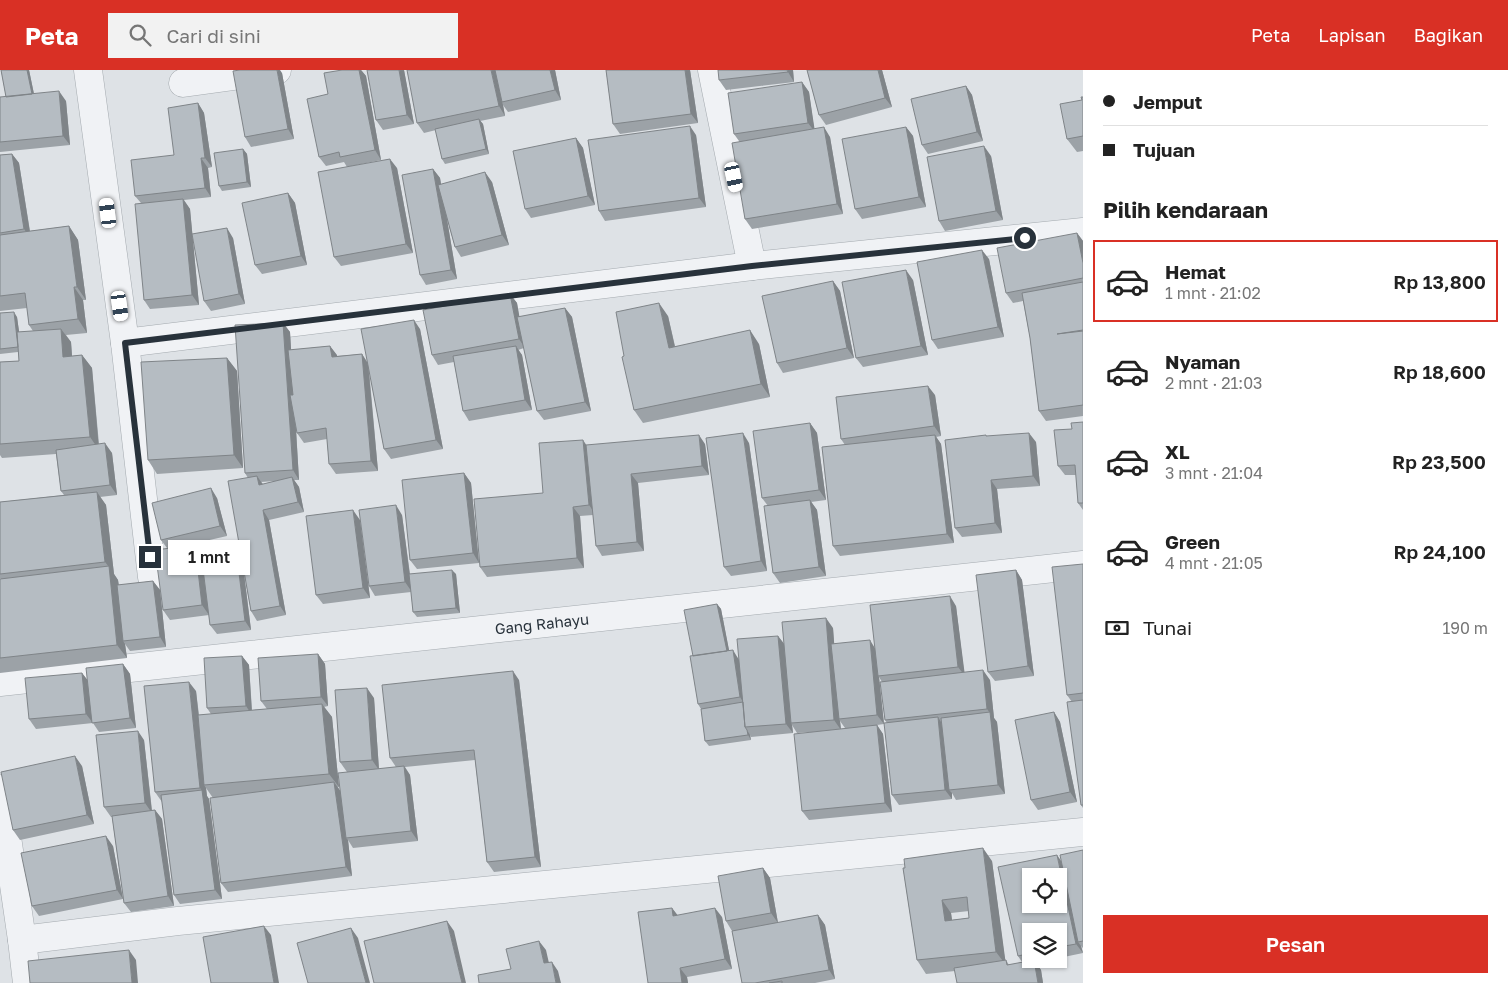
<!DOCTYPE html>
<html lang="id">
<head>
<meta charset="utf-8">
<style>
  :root { --surface:#fff; --page:#f2f2f2; --text:#222; --muted:#767676; --line:#e0e0e0; --accent:#d93025 }
  body { margin:0; font-family:"Golos Text",sans-serif; background:var(--page); color:var(--text); height:100vh; display:flex; flex-direction:column; font-size:19px; white-space:nowrap }
  * { box-sizing:border-box; margin:0 }
  p { font-size:16px; color:var(--muted) }
  .icon { flex:none; width:28px; height:28px; fill:none; stroke:currentColor; stroke-width:2; stroke-linecap:round; stroke-linejoin:round }
  .map { position:relative; flex:1; overflow:hidden }
  .details { display:flex; flex-direction:column; background:var(--surface); width:425px }
  .details>* { flex:none }
  .hud { display:grid; align-content:center; height:110px; padding:0 20px; background:var(--surface) }
  .fabs { position:absolute; left:1022px; top:798px; display:grid; gap:10px }
  .fabs a { display:grid; place-items:center; width:45px; height:45px; border-radius:0px; background:var(--surface); box-shadow:0 1px 4px #0004; font-size:25px }
  .end { position:absolute; width:22px; height:22px; margin:-11px; border:6px solid #28323b; background:#fff; box-shadow:0 0 0 2px #fff }
  .from { border-radius:50% }
  .bubble { position:absolute; height:35px; border-radius:0px; background:var(--surface); box-shadow:0 1px 4px #0004; font-size:16px; font-weight:600; line-height:35px; text-align:center }
  .car { position:absolute; width:15px; height:30px; margin:-15px -8px; border-radius:6px; box-shadow:0 0 4px 1px #0007; background:linear-gradient(#fff 24%,#345 0 40%,#fff 0 76%,#345 0 86%,#fff 0) }
  .hud b { display:flex; align-items:center; gap:18px; height:48px; font-size:19px }
  .hud b+b { border-top:1px solid var(--line) }
  .hud i { width:12px; height:12px; background:var(--text) }
  ul { padding:0; list-style:none }
  li { display:flex; align-items:center; gap:15px; height:82px; margin:0 10px 8px; padding:0 10px; border:2px solid transparent; border-radius:0px }
  li div { flex:1 }
  li b { display:block; font-size:19px }
  li em { font-style:normal; font-weight:600 }
  li.selected { border-color:var(--accent) }
  li>.icon { width:45px; height:45px; stroke-width:1.5 }
  h2 { padding:0 20px; font-size:22px; line-height:60px }
  .pay { display:flex; align-items:center; gap:12px; height:55px; padding:0 20px; font-size:19px }
  .pay p { margin-inline-start:auto }
  .action { display:flex; gap:10px; margin-top:auto; padding:10px 20px }
  .action a { flex:1; height:58px; border-radius:0px; background:var(--accent); color:#fff; font-size:20px; font-weight:600; line-height:58px; text-align:center }
  header { display:flex; align-items:center; gap:30px; box-sizing:border-box; height:70px; padding:0 25px; background:var(--accent); color:#fff }
  header strong { font-size:24px }
  nav { display:flex; gap:28px; margin-inline-start:auto; font-size:18px }
  .search { width:350px; height:45px; background:var(--page); display:flex; align-items:center; gap:12px; box-sizing:border-box; padding:0 18px; border-radius:0px; color:var(--muted); font-size:19px }
  main { display:flex; flex:1; min-height:0 }
  .map>svg:first-child { display:block }
</style>
</head>
<body>
<header>
<strong>Peta</strong>
<div class="search"><svg class="icon" aria-label="search" viewBox="0 0 24 24"><circle cx="10" cy="10" r="6"/><path d="M15 15l6 6"/></svg>Cari di sini</div>
<nav><a>Peta</a><a>Lapisan</a><a>Bagikan</a></nav>
</header>
<main>
<div class="map">
<svg width="1083" height="913" viewBox="0 0 1083 913">
  <rect width="100%" height="100%" fill="#dee2e6"/>
  <g fill="none" stroke-linecap="round" stroke-linejoin="round">
    <defs>
      <g id="minor">
        <path d="M88 0 125 273 152 507"/>
        <path d="M712 0 752 196"/>
        <path d="M183 13 277 0"/>
        <path d="M125 273 752 196 1083 162"/>
        <path id="s1" d="M0 612 1083 495"/>
        <path d="M0 719 22 870 27 913"/>
        <path d="M22 870 178 851 1083 762"/>
      </g>
    </defs>
    <use href="#minor" stroke="#a4aaaf" stroke-width="29"/>
    <use href="#minor" stroke="#f0f2f5" stroke-width="28"/>
  </g>
  <path fill="#9ca2a7" fill-rule="evenodd" d="M1 0H29L34 24 66 31 70 75 0 82V27H6Z
    M342 0H361L366 6 381 90 347 97 344 92 326 96 319 87 328 24Z
    M404 0 414 54 383 60 376 50Z
    M555 0 561 30 508 42 503 35 505 46 480 51 483 54 489 84 445 94 442 89 436 60 424 63 417 53Z
    M606 0H690L698 53 620 64 613 54Z
    M793 0 794 12 726 20 719 10Z
    M807 0H882L892 37 826 55 819 45Z
    M282 3 294 69 251 77 245 67Z
    M802 12 809 22 814 59 830 67 843 144 752 159 745 149 739 71 734 64Z
    M966 16 972 25 983 71 928 84 922 75Z
    M1083 27V81L1077 82 1067 69Z
    M198 33 204 43 212 97 208 98 211 127 184 130 190 139 199 235 150 239 144 230 141 133 135 126 174 85Z
    M906 57 913 66 926 137 862 149 855 139Z
    M696 65 706 137 605 151 599 141Z
    M576 68 583 78 595 135 531 148 525 139Z
    M243 79 247 84 251 117 222 121 219 116Z
    M12 84 19 93 30 161 69 156 78 170 86 230H83L87 263 66 265 71 272 72 286 82 285 92 298 99 374 112 383 117 425 100 427 106 435 114 504 118 510 119 515 153 511 160 520 166 577 130 581 125 574 127 588 0 603V509H1L0 508V432L64 425 61 421 56 384 2 388 0 385V292L19 291 18 282 0 284V243L17 247 19 262 33 261 29 255 27 238 0 241V85Z
    M991 86 1003 150 945 161 939 151Z
    M397 98 413 183 341 196 334 187Z
    M433 99 440 108 441 114 492 112 509 175 461 187 455 177 447 149 457 209 426 215 420 205Z
    M288 123 295 133 307 195 262 204 255 195Z
    M1077 163 1083 171V346L1046 351 1039 341 1030 268 1023 231 1013 233 1006 223Z
    M233 168 245 234 211 241 204 231Z
    M989 189 1004 267 938 279 932 270Z
    M913 210 928 285 863 297 856 288Z
    M833 211 840 221 854 288 783 303 777 293Z
    M510 224 517 233 519 247 565 238 572 247 591 341 544 350 537 341 524 278 518 280 522 285 532 340 469 351 463 341 454 292 438 295 432 285Z
    M668 246 675 276 759 274 770 327 643 353 634 340 624 286Z
    M283 253 290 262 291 280 330 276 337 286 362 284 368 293 420 259 443 379 391 389 384 379 369 299 378 401 336 404 329 394 327 369 304 373 297 363 296 358 299 410H294L299 417 304 442 269 450 286 545 257 551 251 541 244 503 251 560 217 564 210 555 209 545 170 550 163 540 167 478 161 470 217 428 227 466 179 477 195 475 202 484V491L243 496 248 408 245 403ZM275 411 263 414 261 412Z
    M227 288 237 301 243 398 157 404 148 390Z
    M935 325 941 366 936 367 941 374 954 473 840 486 833 476 845 375 841 369Z
    M1083 352V440L1078 433 1076 405H1065L1058 396 1072 359Z
    M810 353 817 363 826 430 811 432 817 440 826 506 780 513 773 503 768 436 762 428Z
    M987 366 1036 372 1040 416 997 419 1002 463 962 467 955 458Z
    M749 373 767 501 731 506 724 497Z
    M705 374 709 405 638 413 644 481 602 486 596 476 593 445 580 446 584 498 487 507 480 497 586 375Z
    M464 403 471 413 479 493 417 499 410 490Z
    M402 445 410 504H456L460 543 417 547 413 542 411 522 375 526 369 516Z
    M360 450 370 528 323 534 316 525Z
    M1083 494V738L1081 735 1072 632 1067 625Z
    M1016 500 1022 510 1034 606 995 611 988 602Z
    M717 534 721 539 729 581 739 589 778 566 784 574 833 558 834 574 875 578 956 536 964 602 990 610 994 648 997 652 1005 724 956 730 952 723V729L899 735 892 725 887 653 885 650 882 612 879 607 884 654 877 655 883 664 892 742 809 750 802 741 810 662 797 663 792 655 793 663 751 667 750 665 751 670 709 676 705 671 701 639 698 634 693 586ZM840 651 845 658 841 659Z
    M318 584 325 594 328 636 324 637 332 647 339 717H338L340 721 347 702 340 692 374 628 379 699 396 697 390 688 519 610 541 797 494 802 487 792 475 690 405 697 410 705 418 771 353 778 348 770 352 806 228 822 221 813 213 728 206 718 207 726 209 729 222 829 180 834 174 825 162 732 155 722 196 621 199 645 211 644 207 638 242 586 249 595 252 640 267 639 261 631Z
    M123 594 130 604 136 658 99 662 93 653 36 659 29 649 82 603 88 611Z
    M1054 642 1060 652 1077 732 1038 740 1031 730Z
    M144 670 152 740H155L162 749 174 836 131 842 124 833 112 747H111L104 737Z
    M82 696 94 754 20 770 13 760Z
    M113 776 123 829 39 846 32 836Z
    M1083 780V878L1081 876 1083 883 1059 888V861H1031V889H1057L1036 893 1041 900 1043 913H957L955 901 926 904 917 890 903 798 992 791 1005 891 1006 890 1009 895 1022 892 1018 886 1062 792ZM969 841V848L952 850 951 843Z
    M763 798 770 808 778 853 818 845 825 855 835 909 815 913H742L732 861 726 851Z
    M672 838 677 845 722 847 732 899 687 907 688 913H648Z"/>
  <path fill="#7f8488" d="M27 0H29L35 29 32 24Z
    M277 0H280L282 3 294 69 288 59Z
    M359 0H361L366 6 381 90 375 80Z
    M399 0H404L414 54 407 45Z
    M491 0H496L502 32 503 35 505 46 499 36Z
    M550 0H555L561 30 555 20Z
    M685 0H690L698 53 691 44Z
    M787 0H793L794 12 788 2Z
    M878 0H882L892 37 885 28Z
    M802 12 809 22 815 62 808 53Z
    M966 16 972 25 983 71 977 62Z
    M59 21 66 31 70 75 63 66Z
    M198 33 204 43 212 97 205 88Z
    M479 49 483 54 489 84 486 79Z
    M690 56 696 65 706 137 699 128Z
    M824 57 830 67 843 144 837 134Z
    M906 57 913 66 926 137 919 127Z
    M576 68 583 78 595 135 588 126Z
    M984 76 991 86 1003 150 996 141Z
    M243 79 247 84 251 117 247 112Z
    M12 84 19 93 31 169 24 159Z
    M201 88 208 98 211 127 205 118Z
    M390 89 397 98 413 183 406 174Z
    M433 99 440 108 457 209 451 200Z
    M485 102 492 112 509 175 502 165Z
    M288 123 295 133 307 195 301 186Z
    M183 129 190 139 199 235 192 225Z
    M69 156 78 170 86 230 77 217Z
    M227 158 233 168 245 234 239 224Z
    M1077 163 1083 171V193Z
    M982 180 989 189 1004 267 998 257Z
    M906 200 913 210 928 285 921 276Z
    M833 211 840 221 854 288 847 278Z
    M74 217 83 230 87 263 78 249Z
    M510 224 517 233 525 278 519 269Z
    M659 233 668 246 678 291 669 278Z
    M565 238 572 247 591 341 585 332Z
    M14 242 17 247 22 282 18 277Z
    M414 250 420 259 443 379 436 370Z
    M283 253 290 262 299 410 293 400Z
    M61 259 71 272 73 300 63 287Z
    M750 260 759 274 770 327 761 314Z
    M330 276 337 285 338 296 332 287Z
    M516 276 522 285 532 340 525 330Z
    M362 284 368 294 378 401 371 391Z
    M82 285 92 298 99 380 90 367Z
    M227 288 237 301 243 398 234 385Z
    M928 316 935 325 941 366 934 356Z
    M810 353 817 363 826 430 819 420Z
    M743 363 749 373 767 501 761 491Z
    M1029 363 1036 372 1040 416 1033 406Z
    M699 365 705 374 709 405 702 396Z
    M935 365 941 374 954 473 947 464Z
    M583 370 589 379 596 445 589 435Z
    M105 373 112 383 117 425 110 415Z
    M464 403 471 413 479 493 473 483Z
    M631 404 638 413 644 481 637 472Z
    M257 406 264 416 259 415Z
    M292 407 299 417 304 442 298 432Z
    M991 410 997 419 1002 463 995 453Z
    M211 418 217 428 227 466 220 456Z
    M97 422 106 435 114 504 118 510 125 571H123L125 574 127 588 117 575 109 497 105 492Z
    M810 430 817 440 826 506 819 497Z
    M396 435 402 445 412 522 405 512Z
    M573 437 580 446 584 498 577 488Z
    M263 440 269 450 286 545 280 536Z
    M353 440 360 450 370 528 363 518Z
    M195 475 202 484 209 545 202 535Z
    M237 487 243 496 251 560 245 551Z
    M452 500 456 504 460 543 456 538Z
    M1016 500 1022 510 1034 606 1028 596Z
    M153 511 160 520 166 577 160 567Z
    M950 526 956 536 965 606 958 597Z
    M717 534 721 539 731 590 727 585Z
    M826 548 833 558 840 649H839L840 651 841 660 834 650Z
    M778 566 785 575 791 653 792 655 793 663 786 654Z
    M870 570 876 580 878 606 879 607 884 654 877 645Z
    M733 580 739 590 746 637 740 627Z
    M318 584 325 594 328 636 321 627Z
    M242 586 249 595 252 645 246 636Z
    M123 594 130 604 136 658 130 648Z
    M983 600 990 610 994 648 997 652 1005 724 998 715 990 643 987 639Z
    M513 601 519 610 541 797 535 787Z
    M82 603 89 612 93 653 86 644Z
    M189 612 196 621 206 715H204L206 718 207 726 209 729 222 829 215 820 202 721 200 718Z
    M367 618 374 628 379 700 372 690Z
    M322 634 332 647 339 717 329 704Z
    M1054 642 1060 652 1077 732 1070 722Z
    M938 647 944 657 949 720 952 723V729L945 720Z
    M877 655 883 664 892 742 885 733Z
    M747 660 750 665 751 670 748 665Z
    M138 661 144 670 152 743 145 733Z
    M75 686 82 696 94 754 87 745Z
    M404 696 410 705 418 771 411 761Z
    M334 712 341 722 346 768 348 770 352 806 346 797Z
    M155 740 162 749 174 836 168 826Z
    M106 766 113 776 123 829 117 820Z
    M983 778 992 791 1006 895 996 882Z
    M1057 785 1064 795 1078 872 1081 876 1083 883 1076 874Z
    M763 798 770 808 778 853 771 843Z
    M942 830 951 843 954 864 945 851Z
    M672 838 679 847 673 846Z
    M715 838 722 847 732 899 725 889Z
    M818 845 825 855 835 909 829 900Z
    M447 851 454 861 466 913H462Z
    M264 856 271 865 279 913H274Z
    M351 858 358 868 370 913H366Z
    M539 871 546 880 551 902 544 893Z
    M129 880 136 890 138 913H132Z
    M1034 890 1041 900 1043 913H1038Z
    M552 892 558 901 561 913H556Z
    M680 898 687 907 688 913H682Z"/>
  <path fill="#b5bcc2" stroke="#7f8488" fill-rule="evenodd" d="M1 0H27L32 24 6 27Z
    M240 0H277L288 59 245 67 233 1Z
    M342 0H359L375 80 340 87 339 82 319 87 307 29 328 24 324 3Z
    M367 0H399L407 45 376 50Z
    M407 0H491L499 36 417 53Z
    M495 0H550L555 20 502 32Z
    M606 0H685L691 44 613 54Z
    M718 0H787L788 2 719 10Z
    M807 0H878L885 28 819 45Z
    M802 12 808 53 734 64 728 23Z
    M966 16 977 62 922 75 911 29Z
    M59 21 63 66 0 72V27Z
    M1081 27H1083V66L1067 69 1060 34 1082 30Z
    M198 33 205 88H201L205 118 135 126 131 90 174 85 168 38Z
    M479 49 486 79 442 89 435 59Z
    M690 56 699 128 599 141 588 70Z
    M824 57 837 134 745 149 732 73Z
    M906 57 919 127 855 139 842 69Z
    M576 68 588 126 525 139 513 81Z
    M984 76 996 141 939 151 927 87Z
    M243 79 247 112 219 116 214 83Z
    M12 84 24 159 0 163V85Z
    M390 89 406 174 334 187 318 102Z
    M433 99 451 200 420 205 402 105Z
    M485 102 502 165 455 177 438 115Z
    M288 123 301 186 255 195 242 133Z
    M183 129 192 225 144 230 135 134Z
    M69 156 77 217H74L78 249 29 255 25 223 0 226V165Z
    M227 158 239 224 204 231 192 164Z
    M1077 163 1083 193V208L1006 223 997 178Z
    M982 180 998 257 932 270 917 192Z
    M906 200 921 276 856 288 842 212Z
    M833 211 847 278 777 293 762 226Z
    M1083 212V260L1057 264 1083 261V335L1039 341 1030 268 1022 223Z
    M510 224 519 269 432 285 423 240Z
    M659 233 669 278 750 260 761 314 634 340 622 287 624 286 616 242Z
    M565 238 585 332 537 341 517 247Z
    M14 242 18 277 0 279V243Z
    M414 250 436 370 384 379 361 259Z
    M283 253 293 400 245 403 235 255Z
    M61 259 63 287 82 285 90 367 0 374V292L19 291 17 262Z
    M330 276 332 287 362 284 371 391 329 394 326 358 297 363 290 325H293L288 280Z
    M516 276 525 330 463 341 453 286Z
    M227 288 234 385 148 390 141 292Z
    M928 316 934 356 841 369 836 327Z
    M1083 352V433H1078L1075 395 1058 396 1054 360 1072 359 1071 353Z
    M810 353 819 420 762 428 753 361Z
    M743 363 761 491 724 497 706 368Z
    M1029 363 1033 406 991 410 995 453 955 458 945 370 986 365V366Z
    M699 365 702 396 631 404 637 472 596 476 586 375Z
    M935 365 947 464 833 476 822 377Z
    M583 370 589 435 573 437 577 488 480 497 474 429 543 423 539 373Z
    M105 373 110 415 61 421 56 380Z
    M464 403 473 483 410 490 402 410Z
    M257 406 259 415 292 407 298 432 263 440 280 536 251 541 228 411Z
    M211 418 220 456 161 470 152 433Z
    M97 422 105 492 0 504V432Z
    M810 430 819 497 773 503 764 436Z
    M396 435 405 512 369 516 359 440Z
    M353 440 363 518 316 525 306 446Z
    M195 475 202 535 163 540 155 480Z
    M237 487 245 551 210 555 202 491Z
    M1083 494V623L1067 625 1052 497Z
    M109 496 117 575 0 588V509Z
    M452 500 456 538 413 542 409 504Z
    M1016 500 1028 596 988 602 976 505Z
    M153 511 160 567 123 571 117 515Z
    M950 526 958 597 878 606 870 535Z
    M717 534 727 581 693 586 684 540Z
    M826 548 834 650 791 653 782 552Z
    M778 566 786 654 745 657 737 569Z
    M870 570 877 645 839 649 831 574Z
    M733 580 740 627 698 634 690 586Z
    M318 584 321 627 261 631 258 588Z
    M242 586 246 636 207 638 204 588Z
    M123 594 130 648 92 653 86 598Z
    M983 600 987 639 885 650 880 612Z
    M513 601 535 787 487 792 474 680 390 688 382 615Z
    M82 603 86 644 29 649 25 608Z
    M189 612 200 718 155 722 144 616Z
    M367 618 372 690 340 692 335 620Z
    M1083 630V735H1081L1067 632Z
    M743 632 745 657 747 660 748 665 705 671 701 639Z
    M322 634 329 704 204 715 198 645Z
    M990 642 998 715 949 720 941 648Z
    M1054 642 1070 722 1031 730 1015 650Z
    M938 647 945 720 892 725 884 653Z
    M877 655 885 733 802 741 794 664Z
    M138 661 145 733 104 737 96 665Z
    M75 686 87 745 13 760 1 702Z
    M404 696 411 761 346 768 338 703Z
    M334 712 346 797 221 813 210 728Z
    M202 720 215 820 174 825 161 725Z
    M155 740 168 826 124 833 112 746Z
    M106 766 117 820 32 836 21 783Z
    M983 778 996 882 917 890 903 798H905L904 789ZM967 827 969 848 945 851 942 830Z
    M1083 780V871L1078 872 1060 785Z
    M1057 785 1076 874 1059 877V861H1031V883L1018 886 998 797ZM1031 806H1059V834H1031Z
    M763 798 771 843 726 851 718 806Z
    M672 838 673 846 715 838 725 889 680 898 682 913H648L638 842Z
    M818 845 829 900 755 913H742L732 861Z
    M447 851 462 913H374L364 871Z
    M264 856 274 913H211L203 867Z
    M351 858 366 913H308L297 873Z
    M539 871 544 893 552 892 556 913H479L478 905 511 899 506 879Z
    M129 880 132 913H30L28 891Z
    M1006 890 1007 895 1034 890 1038 913H957L954 898Z
    M782 911V913H769Z"/>
  <g fill="none" stroke-linecap="round" stroke-linejoin="round">
    <path stroke="#28323b" stroke-width="6" d="M150 487 125 273 752 196 1025 168"/>
  </g>
  <g text-anchor="middle" dominant-baseline="central" stroke-width="4.5" stroke-linejoin="round" paint-order="stroke">
    <g font-size="15" fill="#28323b" stroke="#edf1f4">
      <text stroke="none"><textPath href="#s1" startOffset="545">Gang Rahayu</textPath></text>
    </g>
  </g>
</svg>
<div class="fabs">
<a><svg class="icon" aria-label="locate" viewBox="0 0 24 24"><circle cx="12" cy="12" r="6"/><path d="M12 2v4M12 18v4M2 12h4M18 12h4"/></svg></a>
<a><svg class="icon" aria-label="layers" viewBox="0 0 24 24"><path d="M12 4l9 5-9 5-9-5zM3 14l9 5 9-5"/></svg></a>
</div>
<i class="end from" style="left:1025px;top:168px"></i>
<i class="end" style="left:150px;top:487px"></i>
<div class="bubble" style="left:168px;top:470px;width:82px">1 mnt</div>
<i class="car" style="left:734px;top:107px;rotate:168deg"></i>
<i class="car" style="left:108px;top:143px;rotate:353deg"></i>
<i class="car" style="left:120px;top:236px;rotate:172deg"></i>
</div>
<section class="details">
<div class="hud">
<b><i class="from"></i>Jemput</b>
<b><i></i>Tujuan</b>
</div>
<h2>Pilih kendaraan</h2>
<ul>
<li class="selected"><svg class="icon" aria-label="car" viewBox="0 0 24 24"><path d="M5 17H2v-5l4-1 3-4h7l3 4 3 1v5h-3M9 17h6M6 11h13"/><circle cx="7" cy="17" r="2"/><circle cx="17" cy="17" r="2"/></svg><div><b>Hemat</b><p>1 mnt · 21:02</p></div><em>Rp 13,800</em></li>
<li><svg class="icon" aria-label="car" viewBox="0 0 24 24"><path d="M5 17H2v-5l4-1 3-4h7l3 4 3 1v5h-3M9 17h6M6 11h13"/><circle cx="7" cy="17" r="2"/><circle cx="17" cy="17" r="2"/></svg><div><b>Nyaman</b><p>2 mnt · 21:03</p></div><em>Rp 18,600</em></li>
<li><svg class="icon" aria-label="car" viewBox="0 0 24 24"><path d="M5 17H2v-5l4-1 3-4h7l3 4 3 1v5h-3M9 17h6M6 11h13"/><circle cx="7" cy="17" r="2"/><circle cx="17" cy="17" r="2"/></svg><div><b>XL</b><p>3 mnt · 21:04</p></div><em>Rp 23,500</em></li>
<li><svg class="icon" aria-label="car" viewBox="0 0 24 24"><path d="M5 17H2v-5l4-1 3-4h7l3 4 3 1v5h-3M9 17h6M6 11h13"/><circle cx="7" cy="17" r="2"/><circle cx="17" cy="17" r="2"/></svg><div><b>Green</b><p>4 mnt · 21:05</p></div><em>Rp 24,100</em></li>
</ul>
<div class="pay"><svg class="icon" aria-label="cash" viewBox="0 0 24 24"><path d="M3 7h18v10H3z"/><circle cx="12" cy="12" r="2"/></svg>Tunai<p>190 m</p></div>
<div class="action"><a>Pesan</a></div>
</section>
</main>
</body>
</html>
